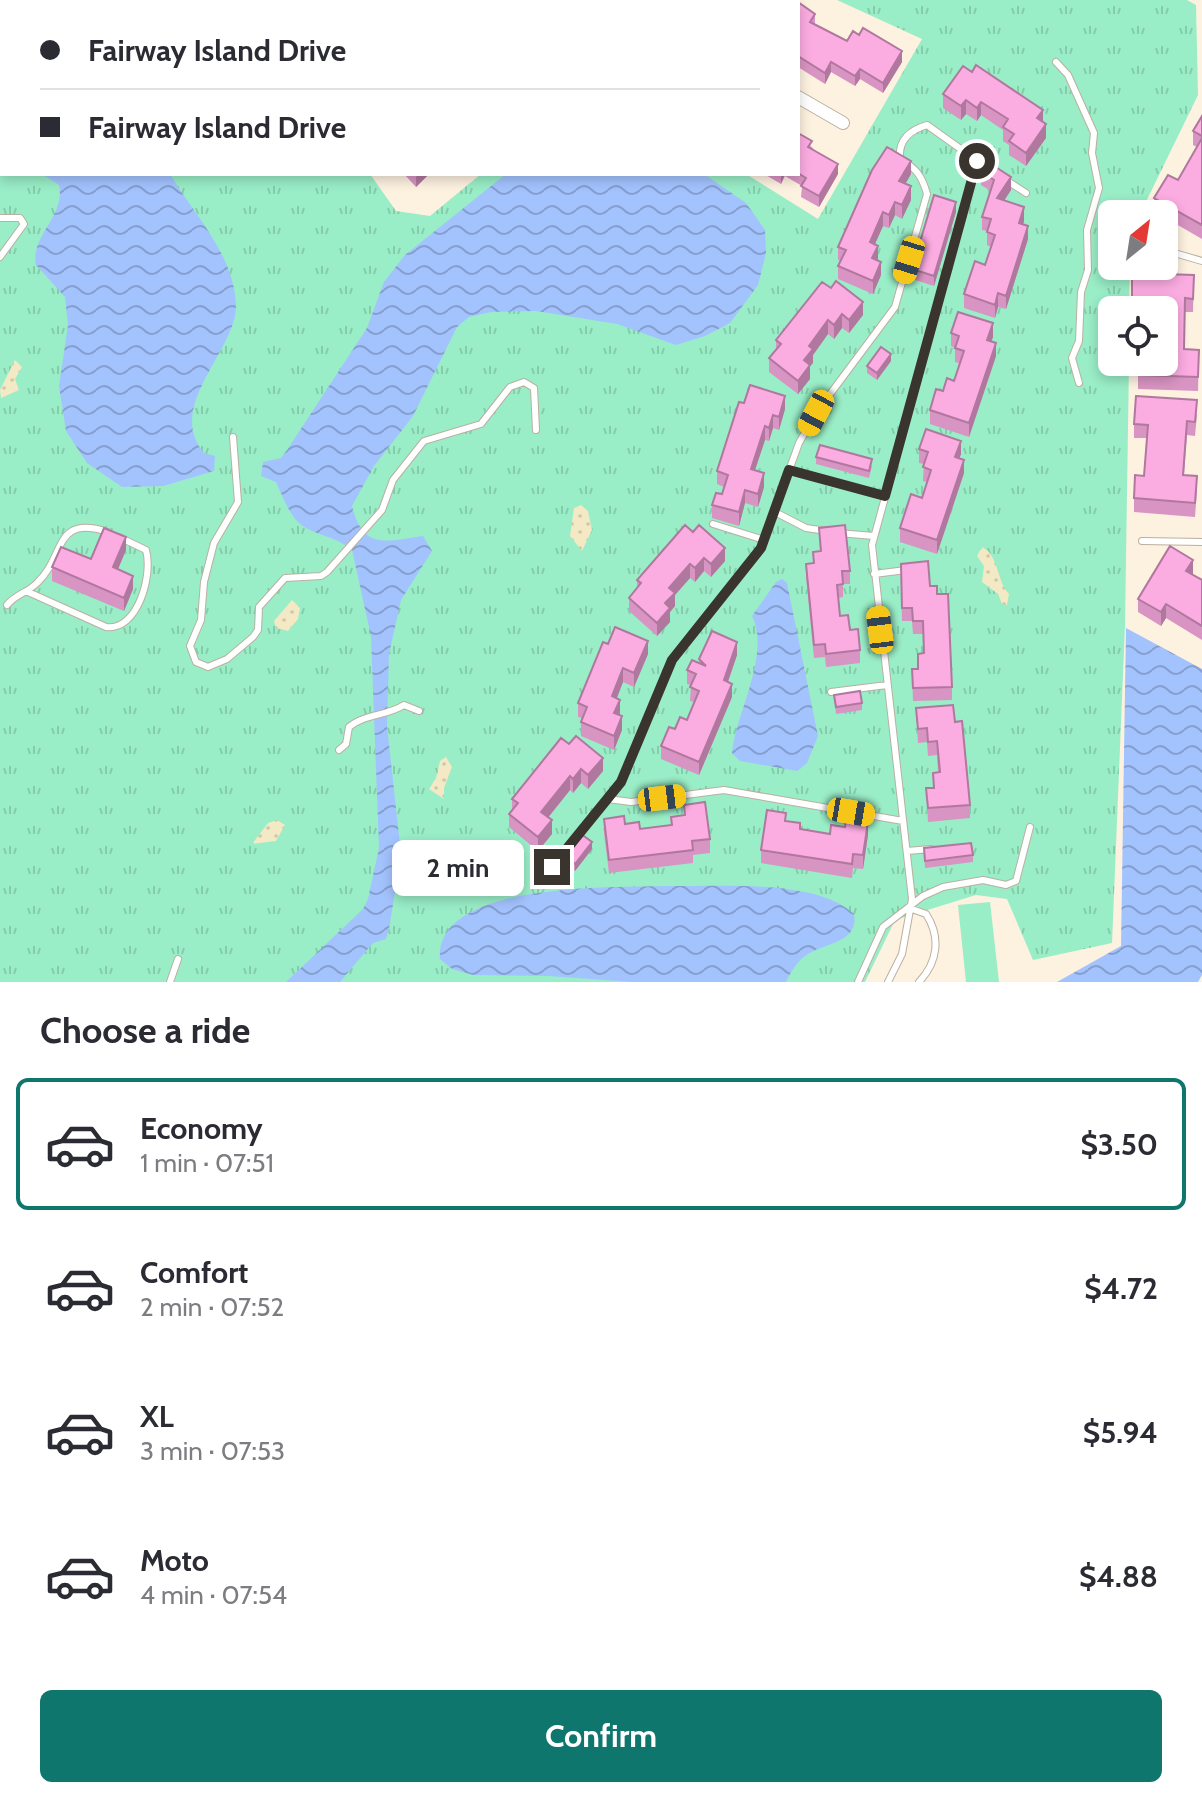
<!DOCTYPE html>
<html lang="en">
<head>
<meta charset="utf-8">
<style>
  :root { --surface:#fff; --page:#f7f7f7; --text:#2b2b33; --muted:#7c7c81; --line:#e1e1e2; --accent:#0f766e }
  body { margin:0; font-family:Cabin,sans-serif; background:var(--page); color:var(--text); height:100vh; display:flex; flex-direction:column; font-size:30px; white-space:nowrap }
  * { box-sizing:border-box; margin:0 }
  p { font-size:26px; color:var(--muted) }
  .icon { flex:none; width:44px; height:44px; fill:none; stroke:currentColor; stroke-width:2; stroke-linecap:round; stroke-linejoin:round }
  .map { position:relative; height:982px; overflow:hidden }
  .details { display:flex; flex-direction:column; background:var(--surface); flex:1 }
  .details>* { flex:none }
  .hud { position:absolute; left:0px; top:0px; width:800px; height:176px; box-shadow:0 4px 12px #0003; display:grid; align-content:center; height:176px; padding:0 40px; background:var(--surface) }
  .needle { width:52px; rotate:30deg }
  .buttons { position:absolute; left:1098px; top:200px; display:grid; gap:16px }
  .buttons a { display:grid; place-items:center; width:80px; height:80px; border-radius:12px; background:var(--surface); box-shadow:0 4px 12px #0003; font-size:40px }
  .end { position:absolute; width:36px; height:36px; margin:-18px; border:10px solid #39342d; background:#fff; box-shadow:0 0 0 4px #fff }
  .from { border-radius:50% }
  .bubble { position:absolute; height:56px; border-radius:12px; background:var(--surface); box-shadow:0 4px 12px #0003; font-size:26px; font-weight:800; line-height:56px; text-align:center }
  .car { position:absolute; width:24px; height:48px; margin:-24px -12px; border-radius:10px; box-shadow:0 0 6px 2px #0007; background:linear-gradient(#f5c518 24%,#345 0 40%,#f5c518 0 76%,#345 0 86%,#f5c518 0) }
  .hud b { display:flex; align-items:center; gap:28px; height:76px; font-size:30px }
  .hud b+b { border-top:2px solid var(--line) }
  .hud i { width:20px; height:20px; background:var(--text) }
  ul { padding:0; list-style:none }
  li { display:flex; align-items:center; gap:24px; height:132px; margin:0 16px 12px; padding:0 24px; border:4px solid transparent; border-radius:12px }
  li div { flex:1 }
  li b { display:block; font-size:30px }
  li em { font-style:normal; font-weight:800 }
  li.selected { border-color:var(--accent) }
  li>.icon { width:72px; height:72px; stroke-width:1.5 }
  h2 { padding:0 40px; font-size:36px; line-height:96px }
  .primary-button { display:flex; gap:16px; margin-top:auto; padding:16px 40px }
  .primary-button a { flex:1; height:92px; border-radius:12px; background:var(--accent); color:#fff; font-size:32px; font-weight:800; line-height:92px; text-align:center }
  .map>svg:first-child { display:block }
</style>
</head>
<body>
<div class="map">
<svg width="1202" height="982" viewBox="0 0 1202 982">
  <defs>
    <pattern id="grass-tufts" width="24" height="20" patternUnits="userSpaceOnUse" patternTransform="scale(2)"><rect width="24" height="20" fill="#99edc7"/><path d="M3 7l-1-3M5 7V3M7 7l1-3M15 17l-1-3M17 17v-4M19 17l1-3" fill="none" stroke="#85ccab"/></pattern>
    <pattern id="sand-dots" width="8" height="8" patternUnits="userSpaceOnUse" patternTransform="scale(2)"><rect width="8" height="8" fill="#f3e9c4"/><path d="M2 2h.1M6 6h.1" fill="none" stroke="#d1c8a9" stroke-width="1.8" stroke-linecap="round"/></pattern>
    <pattern id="water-waves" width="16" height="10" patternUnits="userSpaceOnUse" patternTransform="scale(2)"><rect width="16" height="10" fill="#a3c3fe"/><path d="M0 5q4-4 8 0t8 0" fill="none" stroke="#869fce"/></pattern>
  </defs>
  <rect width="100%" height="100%" fill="#fdf1e0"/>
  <path fill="url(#grass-tufts)" d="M0 0 220 2H2V174H370L396 211 430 216 481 174H746L818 219 922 39 837 0H1187L1196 5 1198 95 1140 214H1112V266H1130L1129 310H1112V362H1129L1125 625 1112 943 1033 960 1007 899 976 895 895 920 865 982H0Z"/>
  <path fill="url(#sand-dots)" d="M15 360 22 367 15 379 19 390 1 398 0 390Z
    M581 505 588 511 592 530 582 551 570 536 574 508Z
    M982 547C999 555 996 580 1009 594L1007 605 1002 604 998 594 982 582 984 566 977 556Z
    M292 600 300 608 298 619 288 631 276 628 274 621Z
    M446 757 452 767 444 788V799L429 789 436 778 440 761Z
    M277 820 285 825 276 841 252 844 268 823Z"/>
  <path fill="#99edc7" d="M990 902 999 982H966L958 905Z"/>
  <path fill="url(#water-waves)" d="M42 174H170C194 215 234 254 236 305 237 350 164 406 204 453L215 456 214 471 163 486 122 487 87 463 66 431 59 386 68 325 65 297 36 265C30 236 66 216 59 185Z
    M506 174H704L746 203 765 230 766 253 758 285 730 323 705 336 676 345 617 324 536 311 491 312 469 317 457 327 413 416 374 466 352 506C363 551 387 541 423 536L432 551 401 600 389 654 387 726 401 854 389 929 386 939 373 943 340 982H286L363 909 368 899 379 848 371 636 352 550C335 534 306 536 293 516 286 506 281 493 276 482L261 476 263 462 281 458 287 450 367 328 384 282 405 255Z
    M782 579 787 583 818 736 807 763 797 771 740 761 732 753C736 712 771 655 752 616L776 582Z
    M1126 628 1202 669V975L1198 982H1057L1121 946Z
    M664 886C715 887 816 878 854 914 859 944 824 942 805 956 797 962 790 973 786 982H633L548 976 473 975 452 969 440 959C434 881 615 888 664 886Z"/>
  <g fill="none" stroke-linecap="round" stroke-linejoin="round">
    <defs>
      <path id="lane" d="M126 0 128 2
        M75 2 83 0
        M0 40 2 39
        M1056 62 1068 75 1094 133 1092 153 1099 188 1087 230 1088 270 1081 292 1079 341 1072 358 1079 383
        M1006 180 1026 193
        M0 218H20L24 224 0 257
        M1164 250 1202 261
        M233 437 238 502 214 543 204 582 201 620 190 646 196 662 208 667 227 659 253 637 258 630 259 607 285 578 321 576 327 572 382 510 393 480 424 441 481 424 510 387 524 382 534 388 536 430
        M789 470 885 496
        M775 512 806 528 827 531
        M713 524 764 540
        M838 533 874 536
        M1142 541 1202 542
        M874 574 906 570
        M26 591 106 627C138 631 153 575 146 550L119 537
        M7 605C16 594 27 593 37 583 66 556 53 514 108 532
        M831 692 887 685
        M339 750 346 744 349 727C364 714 387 716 404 705L419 711
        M608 799 631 802 724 790 903 821
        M907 851 931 849
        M552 867 621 782 672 660 761 548 799 443 816 413 895 307 927 194C922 176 916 168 900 159 898 140 910 130 927 125L990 170
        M912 909 926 914C941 937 938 962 919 982
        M170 982 178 959
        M858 982 883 927 923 896 943 887 983 880 1006 885 1016 881 1030 827
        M888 982 902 954 912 899 872 545 977 161"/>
      <path id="street" d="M335 0 337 2
        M678 0 684 2
        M539 2 541 0
        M798 97 843 123"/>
    </defs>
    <use href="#lane" stroke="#bbb0a0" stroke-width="8"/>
    <use href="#street" stroke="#bbb0a0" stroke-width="14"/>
    <use href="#lane" stroke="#fff" stroke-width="6"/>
    <use href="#street" stroke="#fff" stroke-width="12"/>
  </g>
  <path fill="#d894c2" d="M254 0H318L320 2H257Z
    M723 0H795L815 14V24L847 41 853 31 859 35 863 28 902 51V62L883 93 860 79 855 86 831 72 825 84 798 67V2H726Z
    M963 66 1043 122 1046 138 1026 166 1009 155V145L1003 141V130L981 115 977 121 966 114 961 120 943 108V94Z
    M1202 116V239L1164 217V214H1159L1154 211V198L1178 180 1197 147 1193 145V131Z
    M798 133 838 174 819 207 801 197 802 186 785 176 781 184 764 174H798Z
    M981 172 1011 190 1004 201 1024 221 1023 225 1028 239 1006 309 998 307 995 318 964 308V294L985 265 991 247 987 245V231L982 230V217L991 191 981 185Z
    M404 174H429L416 187Z
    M911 174 905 184 911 200 902 219 895 215 889 228 883 226 875 244 881 275 873 294 838 279V266L841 261 838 260V247Z
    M956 212 934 286 912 279V269Z
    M1132 273 1194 275 1193 312H1185L1184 349 1199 350 1198 391 1138 389V362H1164V310H1132Z
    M822 282 863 315 849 333 842 328 834 339 828 334 813 355V363L810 366V379L798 394 769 372V358L776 349V340Z
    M951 333 993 337 991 341 996 356 969 437 930 424V410L943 391 954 381 959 363 955 362V348L951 346Z
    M891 361 877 380 867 373V366Z
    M744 403 785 409 779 430 773 428 769 441 765 440 755 470 764 487 758 507 745 503 739 526 712 518V505L722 494 724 487 717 484V471Z
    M1197 414 1195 436 1187 435 1184 475 1197 490 1195 517 1134 512V498L1144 476 1147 438H1134V424Z
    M919 449 961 454 959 458 964 473 937 554 900 542V528L922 498 927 482 923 481 924 464 919 463Z
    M816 457 872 466 869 478 816 464Z
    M685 525 725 561 711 577 704 571 695 582 690 578 675 595V606L670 612V622L657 636 629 611V598L637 588V580Z
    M819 528 850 571V584H843V597L838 598 840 616 850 630 860 650V663L826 667 825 657 814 658 806 577V564L813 563V552L820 551Z
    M126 550 118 569 133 589 124 611 52 581V567Z
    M1193 575 1202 580V640L1166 618 1161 626 1138 612V599Z
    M901 577 930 586 937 594 952 687V700L913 701 912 669H918L924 653 923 634H913L912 621H902Z
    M608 644 648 654 634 687 623 682 617 698 622 730 614 750 581 736V722L582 718 578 717V703Z
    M737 655 728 682 732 697 699 775 661 759V746L675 729 687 720 694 702 690 701 691 685 687 684V670L699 662V659Z
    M834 695 862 703V710L836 714Z
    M916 708 955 722 970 805V818L928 822 926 788H933V773L938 772 937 755 928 756 927 742 918 743Z
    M561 738 603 771 588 789 581 783 573 793 570 790 548 818 552 834 538 851 509 827V814L512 811V799Z
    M684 805 710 839V853L693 855V863L609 873 604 833V819L640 829 671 825V817L684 815Z
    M786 821 800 829 830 834 868 835 863 869 853 868 852 878 761 863V850Z
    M924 848 973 855V862L925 868Z
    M592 849 575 871 564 862V855Z"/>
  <path fill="#b0789e" d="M501 0H512L510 2H499Z
    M902 51V62L883 93V83Z
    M831 62V72L825 84V73Z
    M860 69V79L855 86V76Z
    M966 100V114L961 120V106Z
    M981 102V115L977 121V108Z
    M1043 110V124L1037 118Z
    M1046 124V138L1026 166V153Z
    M911 161V174L899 195V181Z
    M838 164V174L819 207V196Z
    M419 174H429L416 187V177Z
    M781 174H785L781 184Z
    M1011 177V190L997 211V198Z
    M911 186V200L902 219V205Z
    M895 202V215L889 228V215Z
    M956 202V212L934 286V276Z
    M1024 207V221L1019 237V223Z
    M883 212V226L870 255V242Z
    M1028 226V239L1006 309V296Z
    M878 246V259L872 271V258Z
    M881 262V275L873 294V281Z
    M998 293V307L995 318V305Z
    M863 302V315L849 333V320Z
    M842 314V328L834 339V325Z
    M828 320V334L813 355V363L810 366V379L798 394V381L809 346Z
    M993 323V337L987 354V340Z
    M996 343V356L969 437V423Z
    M891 354V361L877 380V373Z
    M785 396V409L779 430V417Z
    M773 415V428L769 441V428Z
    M765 426V440L751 482V469Z
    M961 441V454L955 470V457Z
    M964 460V473L937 554V540Z
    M764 473V487L758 507V494Z
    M745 490V503L739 526V512Z
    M126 537V550L113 581V567Z
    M725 548V561L711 577V564Z
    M704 558V571L695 582V568Z
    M1193 560V574L1186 585V571Z
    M690 564V578L675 595V606L670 612V622L657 636V623L665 603 669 588Z
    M133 576V589L124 611V598Z
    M1166 604V618L1161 626V612Z
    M648 641V654L634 687V673Z
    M737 642V655L724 693V680Z
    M623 668V682L612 710V696Z
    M732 684V697L699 775V762Z
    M620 700V713L614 727V713Z
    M622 716V730L614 750V736Z
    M603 758V771L588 789V775Z
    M581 769V783L573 793V779Z
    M570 776V790L541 826V812Z
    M552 820V834L538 851V837Z
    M868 822V835L863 869V855Z
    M592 842V849L575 871V864Z"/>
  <path fill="#fbace1" stroke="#b0789e" stroke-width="2" d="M268 0H318L320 2H270Z
    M448 0H501L499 2H445Z
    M581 0H598L599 2H578Z
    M736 0H795L815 14 810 22 847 41 853 31 859 35 863 28 902 51 883 83 860 69 855 76 831 62 825 73 798 56V2H739Z
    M976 65 1043 110 1037 118 1046 124 1026 153 1009 141 1014 134 1003 127 1008 119 981 102 977 108 966 100 961 106 943 94 963 66 972 72Z
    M1202 116V136L1193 131Z
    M798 133 812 141 808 147 838 164 819 196 801 186 806 178 798 173Z
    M1202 138V225L1154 198 1168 175 1178 180Z
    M887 147 911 161 899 181 911 186 902 205 895 202 889 215 883 212 870 242 878 246 872 258 881 262 873 281 838 266 846 250 838 247 872 170Z
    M988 162 1011 177 997 198 1024 207 1019 223 1028 226 1006 296 998 293 995 305 964 294 975 261 985 265 995 235 987 232 991 219 982 217 994 180 981 172Z
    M934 195 956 202 934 276 912 269Z
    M1132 273 1194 275 1193 299 1185 298 1184 349 1199 350 1198 377 1138 375V362H1164V310H1148V303L1132 302Z
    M836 281 863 302 849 320 842 314 834 325 828 320 809 346 813 349 804 360 810 365 798 381 769 358 781 344 776 340 822 282 831 288Z
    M958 312 993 323 987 340 996 343 969 423 930 410 936 389 943 391 947 378 954 381 964 351 955 348 959 336 951 333Z
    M881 347 891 354 877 373 867 366Z
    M750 385 785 396 779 417 773 415 769 428 765 426 751 469 764 473 758 494 745 490 739 512 712 505 716 493 722 494 728 475 717 471 739 402 744 403Z
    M1136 396 1197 400 1195 422 1187 421 1183 475 1197 476 1195 503 1134 498 1135 475 1144 476 1148 425 1134 424Z
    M926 429 961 441 955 457 964 460 937 540 900 528 911 494 922 498 931 470 923 467 928 452 919 449Z
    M820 445 872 459 869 471 816 457Z
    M685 525 693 532 699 525 725 548 711 564 704 558 695 568 690 564 669 588 675 593 665 603 670 608 657 623 629 598 641 583 637 580Z
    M845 525 850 571H842L843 584 837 585 840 616 848 615 850 630 858 629 860 650 826 654 825 644 814 645 806 564 814 563 813 552 821 551 819 528Z
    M104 528 126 537 113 567 133 576 124 598 52 567 61 547 91 559Z
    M1170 546 1193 560 1186 571 1202 580V626L1166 604 1161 612 1138 599Z
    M928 561 930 586H937V594H948L952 687 913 688 912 669H918V654L924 653 923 621H913L912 608H902L901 564Z
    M615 627 648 641 634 673 623 668 612 696 620 700 614 713 622 716 614 736 581 722 587 707 578 703 603 642 608 644Z
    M712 631 737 642 724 680 732 684 699 762 661 746 669 727 675 729 680 717 687 720 699 691 690 687 696 674 687 670 692 660 706 666 699 659Z
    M860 691 862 703 836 707 834 695Z
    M953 705 955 722 962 721 970 805 928 808 926 788H934L933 773 940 772 937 741 928 742 927 728 918 729 916 708Z
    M576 736 603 758 588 775 581 769 573 779 570 776 541 812 552 820 538 837 509 814 518 803 512 799 561 738 569 744Z
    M705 802 710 839 692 841 693 850 609 860 604 819 624 816 625 824 639 822 640 829 672 825 671 817 685 815 684 805Z
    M767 810 786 813 785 821 800 823V829L830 834 831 825 845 827 846 818 868 822 863 855 853 854 852 864 761 850Z
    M581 834 592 842 575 864 564 855Z
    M971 843 973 855 925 861 924 848Z"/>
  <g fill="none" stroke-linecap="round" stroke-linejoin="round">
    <path stroke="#39342d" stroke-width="10" d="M552 867 621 782 672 660 761 548 789 470 885 496 977 161"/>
  </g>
</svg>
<div class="buttons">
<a><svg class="needle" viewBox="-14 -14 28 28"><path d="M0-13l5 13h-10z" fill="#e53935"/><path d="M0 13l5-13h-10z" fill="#7c7c81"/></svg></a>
<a><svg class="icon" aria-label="locate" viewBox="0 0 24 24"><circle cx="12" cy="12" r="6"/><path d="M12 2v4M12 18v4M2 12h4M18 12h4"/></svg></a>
</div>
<i class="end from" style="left:977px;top:161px"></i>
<i class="end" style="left:552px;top:867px"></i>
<div class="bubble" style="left:392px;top:840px;width:132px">2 min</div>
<i class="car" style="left:909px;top:260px;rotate:197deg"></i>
<i class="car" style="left:816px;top:413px;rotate:208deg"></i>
<i class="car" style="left:880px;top:630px;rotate:353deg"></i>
<i class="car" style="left:662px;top:798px;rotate:83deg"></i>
<i class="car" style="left:851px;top:812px;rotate:100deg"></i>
<div class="hud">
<b><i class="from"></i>Fairway Island Drive</b>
<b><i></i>Fairway Island Drive</b>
</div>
</div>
<section class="details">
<h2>Choose a ride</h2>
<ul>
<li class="selected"><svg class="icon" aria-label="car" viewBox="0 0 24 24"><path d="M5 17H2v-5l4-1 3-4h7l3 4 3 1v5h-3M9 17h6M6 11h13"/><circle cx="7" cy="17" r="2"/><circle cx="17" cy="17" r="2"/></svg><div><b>Economy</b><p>1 min · 07:51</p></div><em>$3.50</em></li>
<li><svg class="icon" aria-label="car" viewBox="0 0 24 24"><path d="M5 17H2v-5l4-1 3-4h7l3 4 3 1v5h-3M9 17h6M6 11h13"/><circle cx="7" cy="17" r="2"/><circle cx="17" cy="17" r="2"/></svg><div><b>Comfort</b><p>2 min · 07:52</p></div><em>$4.72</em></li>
<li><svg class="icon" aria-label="car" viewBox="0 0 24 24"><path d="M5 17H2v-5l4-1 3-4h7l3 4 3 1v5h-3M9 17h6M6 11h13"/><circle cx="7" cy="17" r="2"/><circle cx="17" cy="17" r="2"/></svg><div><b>XL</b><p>3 min · 07:53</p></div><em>$5.94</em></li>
<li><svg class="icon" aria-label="car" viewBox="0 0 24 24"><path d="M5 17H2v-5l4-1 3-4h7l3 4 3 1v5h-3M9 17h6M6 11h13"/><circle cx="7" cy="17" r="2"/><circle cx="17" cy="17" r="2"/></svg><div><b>Moto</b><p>4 min · 07:54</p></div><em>$4.88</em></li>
</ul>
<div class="primary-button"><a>Confirm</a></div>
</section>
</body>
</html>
